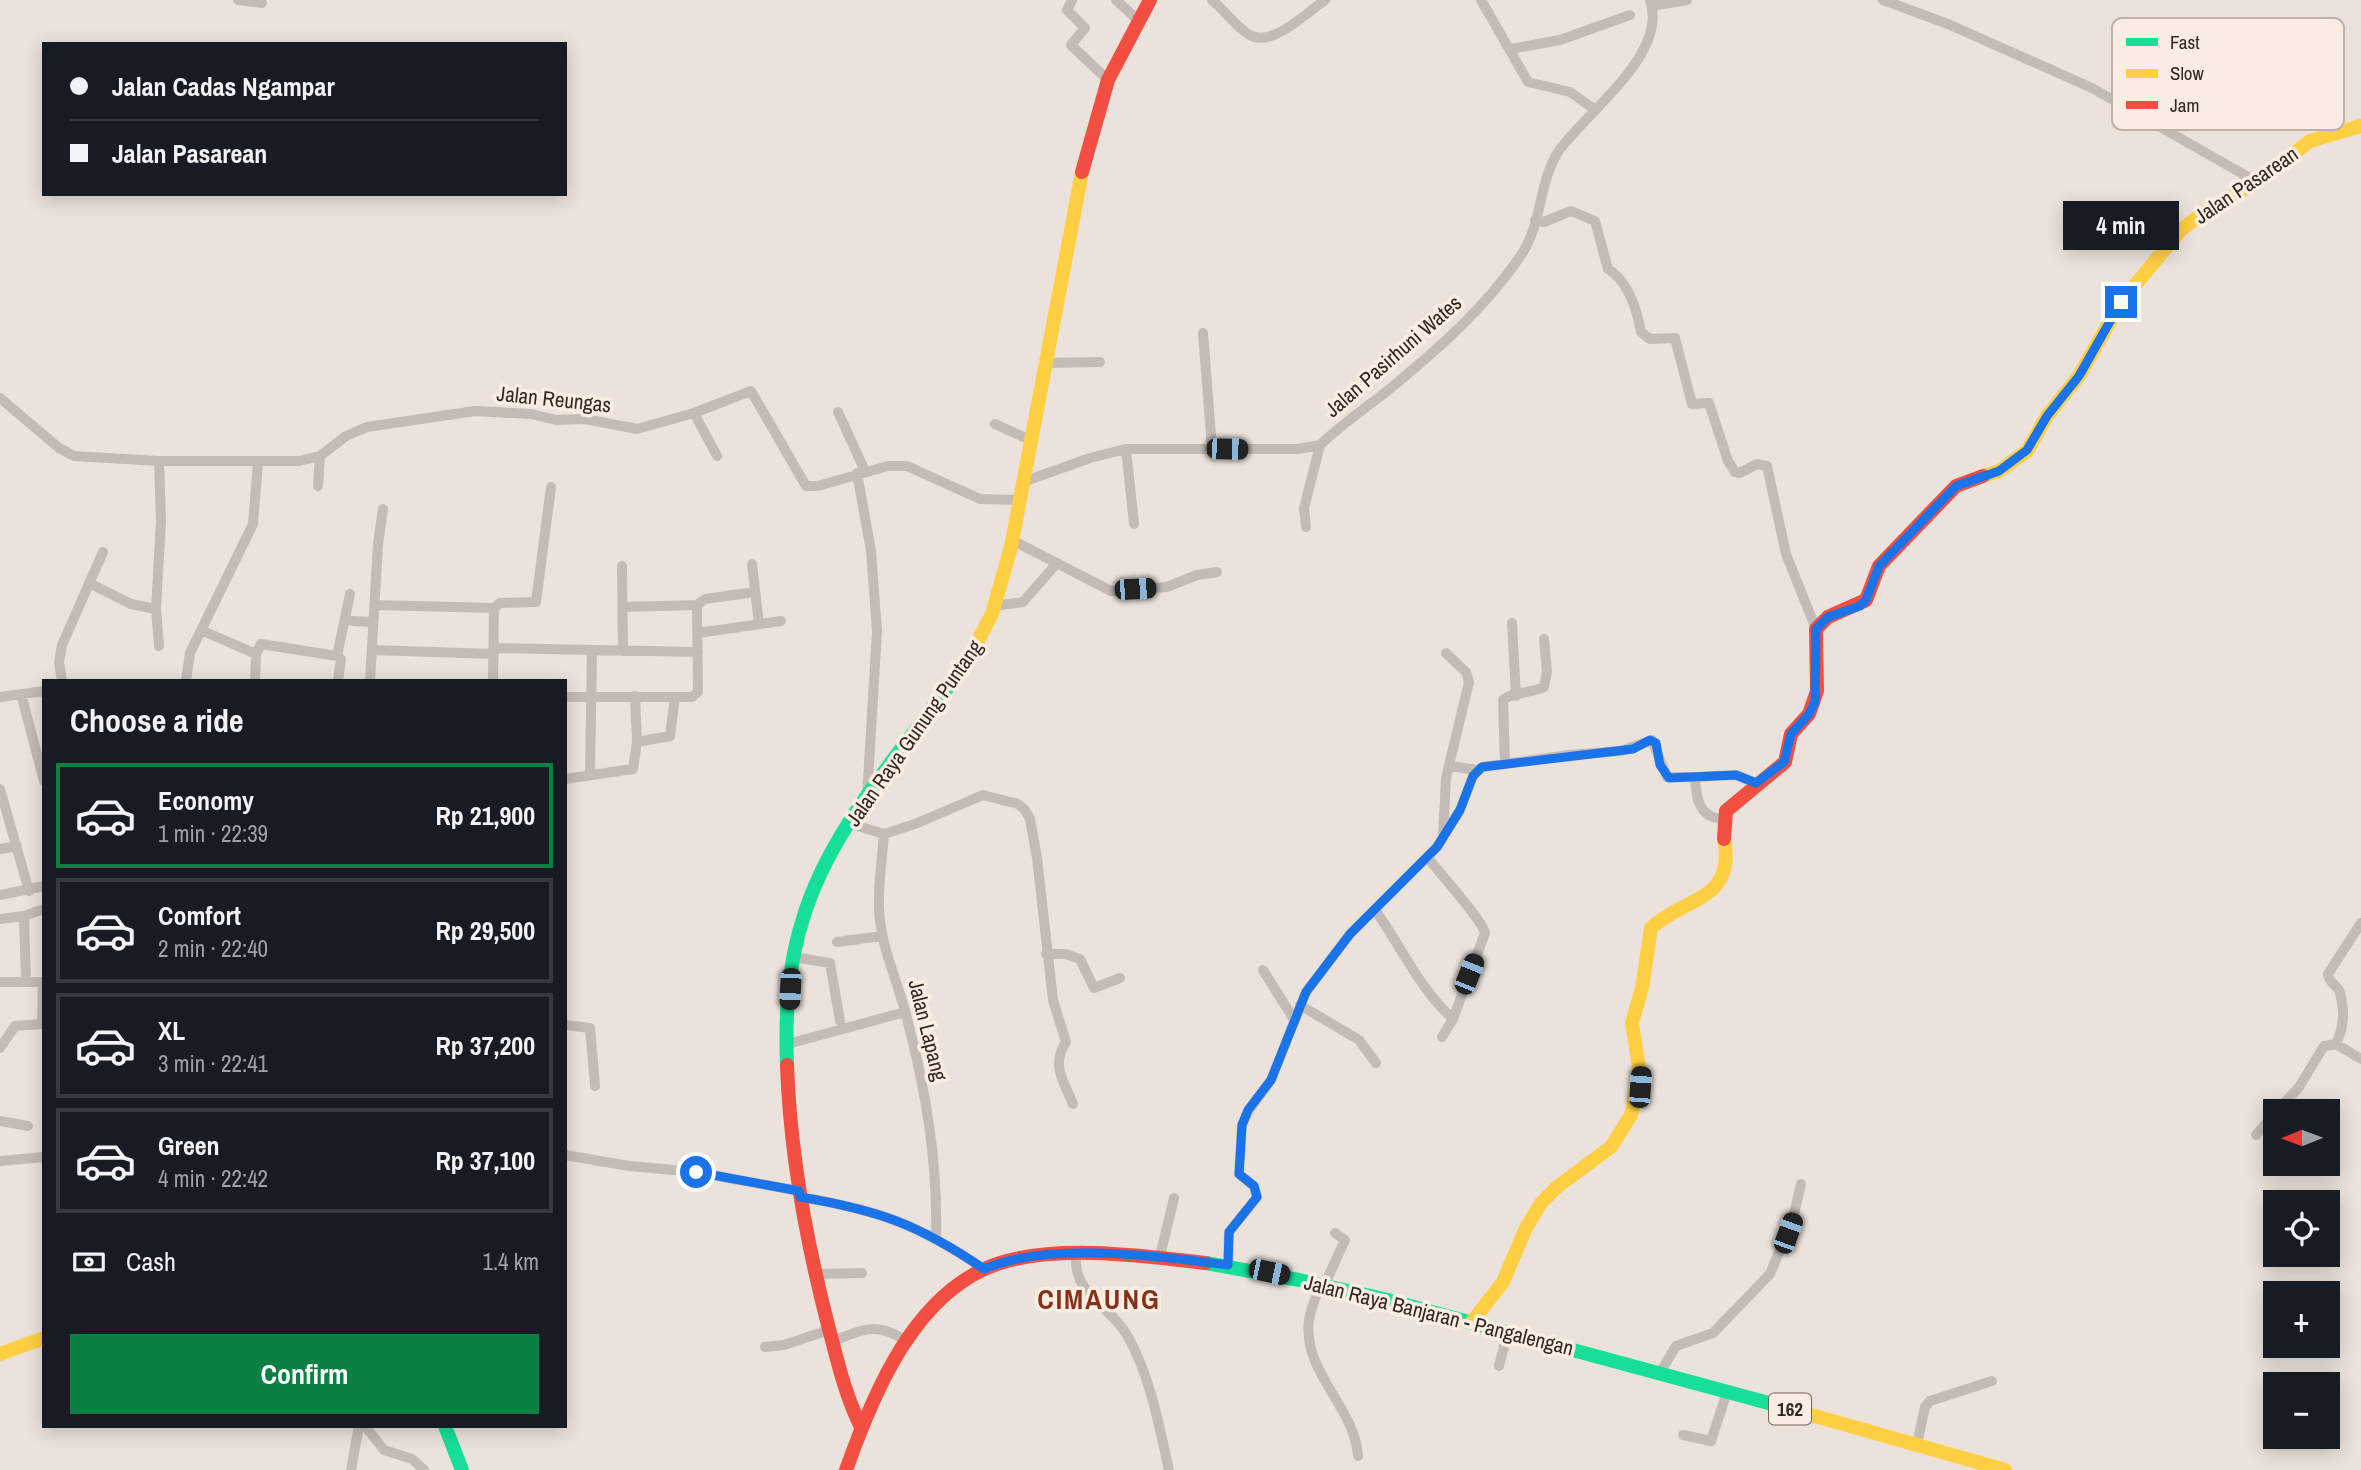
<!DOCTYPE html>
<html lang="en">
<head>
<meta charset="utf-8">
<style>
	:root { --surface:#171b24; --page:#20242c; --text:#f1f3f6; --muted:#9ea1a6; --line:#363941; --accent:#0b8043 }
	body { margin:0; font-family:"Archivo Narrow",sans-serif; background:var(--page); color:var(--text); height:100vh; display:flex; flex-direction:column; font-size:26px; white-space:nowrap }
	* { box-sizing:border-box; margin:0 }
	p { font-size:23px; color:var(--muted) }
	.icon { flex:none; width:38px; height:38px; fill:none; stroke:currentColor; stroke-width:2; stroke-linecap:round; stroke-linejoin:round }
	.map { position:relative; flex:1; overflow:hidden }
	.side { position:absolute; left:42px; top:679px; width:525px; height:749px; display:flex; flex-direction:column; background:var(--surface); border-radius:0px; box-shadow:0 4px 18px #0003 }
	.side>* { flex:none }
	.hud { position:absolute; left:42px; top:42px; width:525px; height:154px; border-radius:0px; box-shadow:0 4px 18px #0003; display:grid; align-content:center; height:154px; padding:0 28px; background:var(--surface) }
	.needle { width:46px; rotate:269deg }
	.controls { position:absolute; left:2263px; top:1099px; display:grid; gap:14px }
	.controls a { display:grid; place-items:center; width:77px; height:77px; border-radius:0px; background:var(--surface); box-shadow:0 4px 18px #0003; font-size:35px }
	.end { position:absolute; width:32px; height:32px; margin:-16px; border:9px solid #1a73e8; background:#fff; box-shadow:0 0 0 4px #fff }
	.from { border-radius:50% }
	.bubble { position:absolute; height:49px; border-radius:0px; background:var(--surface); box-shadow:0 4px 18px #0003; font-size:23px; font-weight:800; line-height:49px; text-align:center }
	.car { position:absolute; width:21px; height:42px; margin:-21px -10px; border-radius:9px; box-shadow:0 0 5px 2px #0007; background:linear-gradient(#222 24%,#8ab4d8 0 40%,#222 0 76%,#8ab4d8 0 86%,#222 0) }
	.hud b { display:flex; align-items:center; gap:24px; height:66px; font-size:26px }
	.hud b+b { border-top:2px solid var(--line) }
	.hud i { width:18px; height:18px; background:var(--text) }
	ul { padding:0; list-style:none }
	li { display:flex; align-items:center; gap:21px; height:105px; margin:0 14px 10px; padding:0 14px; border:4px solid var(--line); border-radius:0px }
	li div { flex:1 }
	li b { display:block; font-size:26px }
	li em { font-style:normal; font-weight:800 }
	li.on { border-color:var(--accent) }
	li>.icon { width:63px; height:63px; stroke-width:1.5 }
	h2 { padding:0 28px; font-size:32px; line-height:84px }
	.pay { display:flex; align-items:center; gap:18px; height:77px; padding:0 28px; font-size:26px }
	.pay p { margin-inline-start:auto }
	.primary-button { display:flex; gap:14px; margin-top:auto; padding:14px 28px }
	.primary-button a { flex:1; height:80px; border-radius:0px; background:var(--accent); color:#fff; font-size:28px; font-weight:800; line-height:80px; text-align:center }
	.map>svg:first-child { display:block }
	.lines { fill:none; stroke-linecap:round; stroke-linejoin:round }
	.street { stroke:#c3bbb5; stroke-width:10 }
	.fast { stroke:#16e098; stroke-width:14 }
	.slow { stroke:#ffcf43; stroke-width:14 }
	.jam { stroke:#f24e42; stroke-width:14 }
	.route { stroke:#1a73e8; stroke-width:9 }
	.labels { text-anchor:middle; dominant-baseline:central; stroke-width:7; stroke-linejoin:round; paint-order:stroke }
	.shield { fill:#faede1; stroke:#6f635d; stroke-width:2 }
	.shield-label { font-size:19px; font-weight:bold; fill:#332824 }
	.street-label { font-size:21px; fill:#332824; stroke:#faede1 }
	.district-label { font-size:28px; font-weight:bold; letter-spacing:2px; fill:#873019; stroke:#faede1 }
	.key { fill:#faede1; stroke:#beb2a8; stroke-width:2 }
	.key-label { font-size:19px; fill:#332824 }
</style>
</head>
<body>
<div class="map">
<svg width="2361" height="1470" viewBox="0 0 2361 1470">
	<rect width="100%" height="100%" fill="#ebe3db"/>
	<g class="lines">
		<path class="street" d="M238 0 262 3
			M1072 0 1067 10 1085 28 1071 45 1108 80
			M1116 0 1139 21
			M1212 0C1224 10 1235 25 1248 34 1270 50 1307 12 1325 0
			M1481 0 1528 82 1570 92 1594 109
			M1883 0 1948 24 2092 88 2257 182
			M1652 6 1687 0
			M1511 49 1560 40 1630 15
			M1535 220 1544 222 1571 211 1595 221 1608 269C1628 281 1637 310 1641 332L1650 339 1675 338 1692 404 1709 403 1728 461 1735 472 1740 473 1757 464 1767 466 1786 554 1816 629
			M1203 333 1212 448
			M1045 363 1100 362
			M0 398 59 448 74 456 159 461H299L320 456 346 436 367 427 475 411 531 414 556 420 585 419 637 429 694 413 751 391 806 486H818L888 466H907L980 499 1018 500
			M838 412 865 471
			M694 413 717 456
			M995 424 1030 440
			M1126 449 1134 524
			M159 461 161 521 156 609 159 646
			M857 473 871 551 877 631 867 797
			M1023 482 1090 458 1126 449H1298L1320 445C1340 426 1364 409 1386 392 1436 351 1488 306 1523 252 1542 222 1539 182 1558 152 1586 112 1669 54 1650 0
			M318 486 320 456
			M1306 527 1304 508 1320 445
			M1012 540 1111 591 1167 587 1197 575 1217 572
			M752 564 759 624
			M622 566 623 651
			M89 583 131 604 156 609
			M374 605 494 608 500 603 536 602 551 487
			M697 605 705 599 755 592
			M994 606 1023 602 1057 563
			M352 621 373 622
			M1512 623 1516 696
			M203 631 256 654
			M698 633 781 621
			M494 648 698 652
			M372 650 494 654
			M62 681 59 662 62 645 103 552
			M186 681 190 653 253 524 258 462
			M255 681 256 654 261 644 337 656
			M338 681 341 659 337 656 350 594
			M370 681 378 544 383 509
			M493 681 494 608
			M21 694 44 781
			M635 696 637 742
			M0 697 44 691
			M565 697H692L698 692 697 605 623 607
			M1505 764 1503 700C1512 692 1532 693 1544 687L1547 672 1544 639
			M1449 766 1478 770
			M590 775 592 651
			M1695 777 1736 775 1756 783
			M565 779 633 769 637 742 670 736 675 697
			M0 789 29 891
			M851 824 884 834 915 824 983 795 1018 804 1025 810 1030 819 1037 858 1053 1000 1066 1042C1051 1065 1063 1080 1073 1104
			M884 834C882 859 878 884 879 908 880 944 896 977 905 1011 925 1086 938 1159 936 1237
			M1443 837 1446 778 1469 682 1466 672 1446 653
			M0 849 17 846
			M1427 857C1438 871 1483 921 1485 933L1453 1019 1442 1037
			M0 895 44 886
			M1375 910C1401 946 1419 988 1453 1019
			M24 916 26 982
			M0 919 24 916 44 909
			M2361 923 2328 974C2329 984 2338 985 2340 993 2345 1012 2344 1027 2336 1044L2361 1059
			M837 942 882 936
			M1046 954H1065L1080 959 1094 988 1120 978
			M793 957 830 963 840 1021
			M1263 970 1293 1018
			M0 982H44
			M1300 1005 1359 1040 1376 1063
			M565 1025 590 1028 595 1086
			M788 1044 905 1012
			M0 1048 15 1026 42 1024 43 982
			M2277 1111 2299 1087 2324 1046 2336 1044
			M0 1121 28 1126
			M2256 1135 2275 1113
			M565 1155 629 1166 696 1172 799 1191
			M0 1161 44 1157
			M800 1197C878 1210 918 1224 984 1269
			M1076 1255C1073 1295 1109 1304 1127 1335 1150 1375 1159 1425 1169 1470
			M1160 1256 1174 1198
			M1228 1265 1229 1232 1257 1197 1254 1186 1239 1174 1242 1125 1249 1110 1271 1080 1306 992 1350 934 1437 847 1460 810 1473 776 1482 767 1569 755 1621 751 1652 740 1667 777H1695C1696 797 1698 817 1722 819
			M814 1274 862 1273
			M1321 1283C1317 1295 1311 1307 1309 1320 1302 1372 1355 1407 1358 1456
			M1325 1284 1345 1240 1335 1233
			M833 1341C865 1329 877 1321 908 1342
			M765 1347 784 1345 829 1330
			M1499 1366 1508 1331
			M1660 1373 1676 1346 1713 1333 1770 1274 1793 1218 1801 1184
			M365 1426 384 1450 412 1459 424 1470
			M1683 1435 1711 1441 1727 1392
			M1917 1444 1925 1407 1930 1401 1992 1381
			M351 1470 359 1426"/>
		<path class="fast" d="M787 1065C785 1018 788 967 802 922 831 822 913 741 970 656
			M1206 1263 1299 1280 1384 1299 1776 1405
			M445 1426 462 1470"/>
		<path class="slow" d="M1983 476 1999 471 2027 451 2047 416 2079 376 2121 302 2181 230 2207 210 2257 182 2310 141 2361 126
			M970 656 992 614 1011 547 1082 172
			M1472 1322 1503 1282 1526 1228 1541 1203 1557 1187 1611 1147 1631 1115 1640 1074 1632 1023 1642 988 1651 928C1686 896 1736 901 1724 839
			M0 1354 44 1338
			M1776 1405 2005 1470"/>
		<path class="jam" d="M1082 172 1108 80 1150 0
			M1724 839 1726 811 1785 762 1791 734 1809 714 1817 691 1816 629 1828 617 1866 600 1879 566 1956 486 1983 476
			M787 1065C790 1153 806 1240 828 1325 837 1359 845 1395 861 1427
			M846 1470C873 1394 915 1290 1000 1263 1059 1244 1145 1256 1206 1263"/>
	</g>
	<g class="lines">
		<path class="route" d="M696 1172 799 1191 800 1197C878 1210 918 1224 984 1269 1050 1241 1157 1256 1228 1265L1229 1232 1257 1197 1254 1186 1239 1174 1242 1125 1248 1110 1271 1080 1306 992 1350 934 1437 847 1460 810 1473 776 1482 767 1633 749 1650 740 1656 743 1660 765 1669 778 1736 775 1756 783 1784 762 1791 734 1809 714 1815 702 1816 629 1828 617 1860 606 1866 600 1879 566 1956 486 1999 471 2027 450 2047 416 2079 376 2121 302"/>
	</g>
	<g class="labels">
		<rect class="shield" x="1769" y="1393.5" width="42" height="31" rx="5"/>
		<g class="shield-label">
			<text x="1790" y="1409">162</text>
		</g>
		<g class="street-label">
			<text transform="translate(2246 185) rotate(-34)">Jalan Pasarean</text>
			<text transform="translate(1393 356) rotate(-41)">Jalan Pasirhuni Wates</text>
			<text transform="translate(554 399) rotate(6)">Jalan Reungas</text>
			<text transform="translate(914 733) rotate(-55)">Jalan Raya Gunung Puntang</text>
			<text transform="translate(928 1030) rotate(76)">Jalan Lapang</text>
			<text transform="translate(1439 1315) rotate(14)">Jalan Raya Banjaran - Pangalengan</text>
		</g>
		<g class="district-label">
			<text x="1099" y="1299">CIMAUNG</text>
		</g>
	</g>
	<rect x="2112" y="18" width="232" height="112" rx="10" class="key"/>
	<rect x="2126" y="38" width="32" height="8" fill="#16e098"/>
	<rect x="2126" y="69" width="32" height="9" fill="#ffcf43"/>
	<rect x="2126" y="101" width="32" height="8" fill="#f24e42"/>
	<g class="key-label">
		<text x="2170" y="49">Fast</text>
		<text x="2170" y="80">Slow</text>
		<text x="2170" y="112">Jam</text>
	</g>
</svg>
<div class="controls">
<a><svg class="needle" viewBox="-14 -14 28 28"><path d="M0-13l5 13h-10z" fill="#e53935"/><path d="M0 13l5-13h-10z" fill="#9ea1a6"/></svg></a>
<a><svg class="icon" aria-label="locate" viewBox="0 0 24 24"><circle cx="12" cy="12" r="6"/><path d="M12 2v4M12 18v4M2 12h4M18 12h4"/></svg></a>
<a>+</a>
<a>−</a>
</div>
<i class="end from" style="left:696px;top:1172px"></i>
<i class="end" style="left:2121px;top:302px"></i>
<div class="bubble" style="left:2063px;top:201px;width:116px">4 min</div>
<i class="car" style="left:1227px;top:449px;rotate:91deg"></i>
<i class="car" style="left:1135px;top:589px;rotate:87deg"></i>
<i class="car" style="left:1469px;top:974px;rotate:22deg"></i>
<i class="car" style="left:790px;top:989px;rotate:183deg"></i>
<i class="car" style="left:1640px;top:1087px;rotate:4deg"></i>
<i class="car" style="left:1788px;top:1233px;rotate:20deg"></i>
<i class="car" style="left:1269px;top:1272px;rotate:102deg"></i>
<div class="hud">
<b><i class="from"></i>Jalan Cadas Ngampar</b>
<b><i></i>Jalan Pasarean</b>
</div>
<section class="side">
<h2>Choose a ride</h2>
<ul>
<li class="on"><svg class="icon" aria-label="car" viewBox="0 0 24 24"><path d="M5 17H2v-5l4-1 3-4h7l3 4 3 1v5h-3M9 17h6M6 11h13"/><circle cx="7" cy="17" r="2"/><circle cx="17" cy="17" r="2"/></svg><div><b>Economy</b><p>1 min · 22:39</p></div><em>Rp 21,900</em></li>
<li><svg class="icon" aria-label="car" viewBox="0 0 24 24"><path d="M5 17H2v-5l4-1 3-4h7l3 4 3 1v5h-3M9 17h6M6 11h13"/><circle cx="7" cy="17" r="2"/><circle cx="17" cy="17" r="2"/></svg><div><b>Comfort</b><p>2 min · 22:40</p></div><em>Rp 29,500</em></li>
<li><svg class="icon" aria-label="car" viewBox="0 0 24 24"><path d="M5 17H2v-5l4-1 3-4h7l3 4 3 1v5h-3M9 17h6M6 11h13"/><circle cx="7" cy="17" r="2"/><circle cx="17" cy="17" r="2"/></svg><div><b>XL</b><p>3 min · 22:41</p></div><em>Rp 37,200</em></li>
<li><svg class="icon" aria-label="car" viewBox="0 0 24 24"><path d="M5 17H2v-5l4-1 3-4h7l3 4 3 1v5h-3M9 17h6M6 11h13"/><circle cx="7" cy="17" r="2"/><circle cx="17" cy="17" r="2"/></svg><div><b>Green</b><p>4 min · 22:42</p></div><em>Rp 37,100</em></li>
</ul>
<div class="pay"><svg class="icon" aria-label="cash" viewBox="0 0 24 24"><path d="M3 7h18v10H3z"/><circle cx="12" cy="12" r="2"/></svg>Cash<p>1.4 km</p></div>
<div class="primary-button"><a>Confirm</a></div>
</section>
</div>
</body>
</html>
